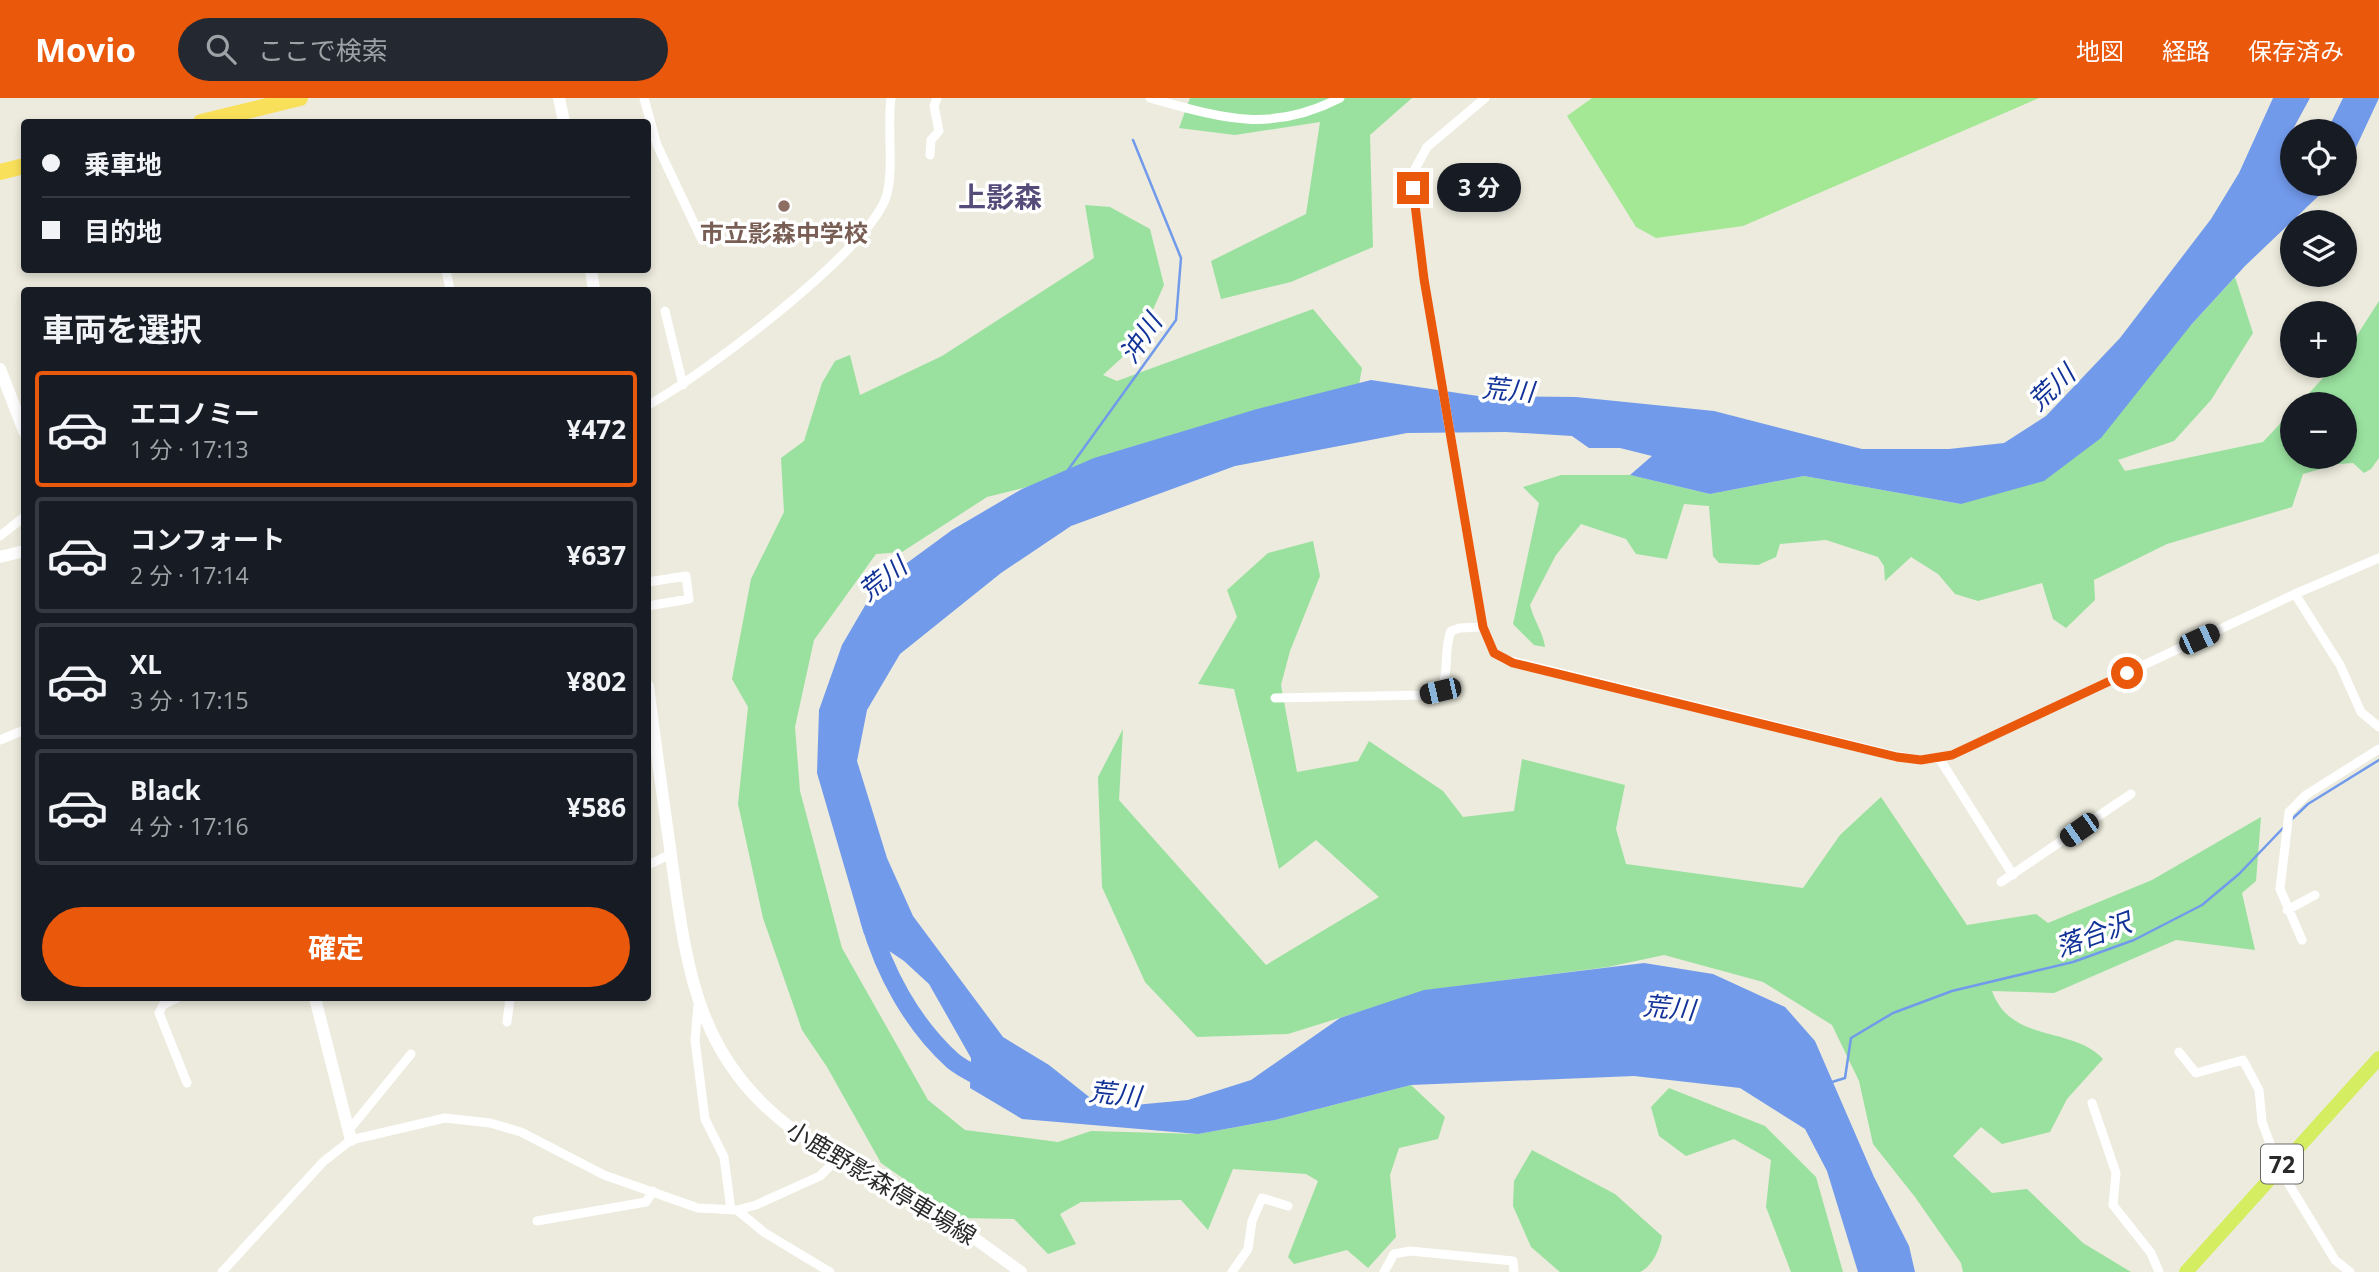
<!DOCTYPE html>
<html lang="ja">
<head>
<meta charset="utf-8">
<style>
	:root { --surface:#171b24; --page:#242831; --text:#f1f3f6; --muted:#9ea1a6; --line:#363941; --accent:#ea580c }
	body { margin:0; font-family:"Open Sans","Noto Sans JP",sans-serif; background:var(--page); color:var(--text); height:100vh; display:flex; flex-direction:column; font-size:26px; white-space:nowrap }
	* { box-sizing:border-box; margin:0 }
	p { font-size:23px; color:var(--muted) }
	.icon { flex:none; width:38px; height:38px; fill:none; stroke:currentColor; stroke-width:2; stroke-linecap:round; stroke-linejoin:round }
	.map { position:relative; flex:1; overflow:hidden }
	.panel { position:absolute; left:21px; top:189px; width:630px; height:714px; display:flex; flex-direction:column; background:var(--surface); border-radius:7px; box-shadow:0 4px 10px #0003 }
	.panel>* { flex:none }
	.top-card { position:absolute; left:21px; top:21px; width:630px; height:154px; border-radius:7px; box-shadow:0 4px 10px #0003; display:grid; align-content:center; height:154px; padding:0 21px; background:var(--surface) }
	.fabs { position:absolute; left:2280px; top:21px; display:grid; gap:14px }
	.fabs a { display:grid; place-items:center; width:77px; height:77px; border-radius:50%; background:var(--surface); box-shadow:0 4px 10px #0003; font-size:35px }
	.end { position:absolute; width:32px; height:32px; margin:-16px; border:9px solid #ea580c; background:#fff; box-shadow:0 0 0 4px #fff }
	.from { border-radius:50% }
	.bubble { position:absolute; height:49px; border-radius:24px; background:var(--surface); box-shadow:0 4px 10px #0003; font-size:23px; font-weight:700; line-height:49px; text-align:center }
	.car { position:absolute; width:21px; height:42px; margin:-21px -10px; border-radius:9px; box-shadow:0 0 5px 2px #0007; background:linear-gradient(#222 24%,#8ab4d8 0 40%,#222 0 76%,#8ab4d8 0 86%,#222 0) }
	.top-card b { display:flex; align-items:center; gap:24px; height:66px; font-size:26px }
	.top-card b+b { border-top:2px solid var(--line) }
	.top-card i { width:18px; height:18px; background:var(--text) }
	ul { padding:0; list-style:none }
	li { display:flex; align-items:center; gap:21px; height:116px; margin:0 14px 10px; padding:0 7px; border:4px solid var(--line); border-radius:7px }
	li div { flex:1 }
	li b { display:block; font-size:26px }
	li em { font-style:normal; font-weight:700 }
	li.on { border-color:var(--accent) }
	li>.icon { width:63px; height:63px; stroke-width:1.5 }
	h2 { padding:0 21px; font-size:32px; line-height:84px }
	.action { display:flex; gap:14px; margin-top:auto; padding:14px 21px }
	.action a { flex:1; height:80px; border-radius:42px; background:var(--accent); color:#fff; font-size:28px; font-weight:700; line-height:80px; text-align:center }
	header { display:flex; align-items:center; gap:42px; box-sizing:border-box; height:98px; padding:0 35px; background:var(--accent); color:#fff }
	header strong { font-size:33px }
	nav { display:flex; gap:38px; margin-inline-start:auto; font-size:24px }
	.search { width:490px; height:63px; background:var(--page); display:flex; align-items:center; gap:18px; box-sizing:border-box; padding:0 24px; border-radius:38px; color:var(--muted); font-size:26px }
	.map>svg:first-child { display:block }
	.green { fill:#9ae19f }
	.pitch { fill:#a4e896 }
	.water { fill:#729aeb }
	.lines { fill:none; stroke-linecap:round; stroke-linejoin:round }
	.stream { stroke:#729aeb; stroke-width:2.5 }
	.river { stroke:#729aeb; stroke-width:18 }
	.street { stroke:#fff; stroke-width:9 }
	.secondary { stroke:#fff; stroke-width:12 }
	.primary { stroke:#d4ed61; stroke-width:14 }
	.highway { stroke:#f9e05a; stroke-width:16 }
	.route { stroke:#ea580c; stroke-width:9 }
	.education-dot { fill:#8d6e63; stroke:#fff; stroke-width:2.5 }
	.labels { text-anchor:middle; dominant-baseline:central; stroke-width:7; stroke-linejoin:round; paint-order:stroke }
	.shield { fill:#fff; stroke:#6a6a6a; stroke-width:2 }
	.shield-label { font-size:23px; font-weight:bold; fill:#2a2a2a }
	.education-label { font-size:24px; font-weight:bold; fill:#785e54; stroke:#fff }
	.street-label { font-size:24px; fill:#2a2a2a; stroke:#fff }
	.water-label { font-size:26px; font-style:italic; fill:#113297; stroke:#fff }
	.quarter-label { font-size:28px; font-weight:bold; fill:#564c7a; stroke:#fff }
</style>
</head>
<body>
<header>
<strong>Movio</strong>
<div class="search"><svg class="icon" aria-label="search" viewBox="0 0 24 24"><circle cx="10" cy="10" r="6"/><path d="M15 15l6 6"/></svg>ここで検索</div>
<nav><a>地図</a><a>経路</a><a>保存済み</a></nav>
</header>
<div class="map">
<svg width="2379" height="1174" viewBox="0 0 2379 1174">
	<rect width="100%" height="100%" fill="#ecebdd"/>
	<path class="green" d="M1190 0H1412L1370 37 1373 149 1291 184 1221 201 1211 163 1306 116 1320 24 1235 37 1179 30Z
		M1085 107 1110 109 1150 131 1164 187 1138 245 1103 277 1117 283 1313 211 1362 270 1357 298 1164 355 987 399 902 454 876 456 814 542 795 629 800 693 842 850 928 1002 965 1032 1058 1044 1091 1033 1198 1036 1275 1022 1411 987 1445 1019 1438 1041 1399 1050 1390 1077 1396 1139 1368 1170 1347 1152 1294 1166 1288 1159 1318 1083 1306 1076 1233 1071 1208 1132 1181 1102 1081 1104 1060 1116 1076 1146 1048 1156 1014 1121 960 1120 881 1065 827 969 802 932 763 820 738 706 748 609 732 581 751 481 784 414 781 360 804 343 822 285 835 263 850 257 860 297 942 258 1094 160Z
		M2235 179 2253 235 2211 302 2174 343 2118 362 2125 373 2263 344 2292 313V359H2345V306H2299L2334 268H2345V256L2379 203V360L2371 371 2364 375 2353 365 2338 366 2303 376 2292 409 2167 446 2094 482 2095 502 2066 530 2053 521 2042 485 1978 503 1955 496 1938 476 1911 459 1885 483 1884 468 1878 459 1826 442 1780 446 1776 459 1758 467 1719 465 1713 458 1709 408 1684 406 1667 461 1636 456 1626 441 1581 426 1556 457 1530 507C1534 523 1543 534 1545 549L1534 547 1513 526 1539 405 1523 389 1561 377H1630L1710 396 1804 378 1961 406 2191 227Z
		M1313 443 1320 478 1290 553 1281 587 1297 674 1358 663 1369 643 1443 693 1463 719 1514 713 1522 661 1625 687 1616 731 1626 766 1803 790 1840 737 1881 699 1967 827 2036 816 2048 825 2152 782 2261 719 2256 783 2242 795 2255 852 2176 842 2054 895 1992 893C2011 946 2073 928 2103 961L2067 1001 2050 1034 2002 1046 1981 1029 1953 1058 1992 1095 2027 1091 2083 1145 2131 1174H1963L1961 1165 1915 1099 1873 1046 1859 983 1832 927 1763 884 1664 857 1608 869 1429 892 1288 936 1197 939 1145 884 1102 789 1098 679 1123 631 1119 702 1266 867 1379 799 1316 742 1279 771 1234 591 1198 586 1237 519 1227 492 1268 455Z
		M1669 990 1765 1028 1816 1079 1843 1174H1791L1766 1109 1771 1062 1734 1041 1686 1058 1659 1038 1651 1009Z
		M1532 1052 1615 1096 1662 1138C1660 1151 1652 1169 1640 1174H1560L1531 1149 1513 1108 1514 1083Z"/>
	<path class="pitch" d="M1592 0H2039L1743 128 1656 140 1636 129 1567 18Z"/>
	<path class="water" d="M2273 0H2310L2292 33 2284 58V69L2292 63V86H2331L2245 168 2191 227 2101 340 2044 383 1961 406 1804 378 1710 396 1630 377 1652 358 1620 350H1589L1572 338 1506 334 1407 335 1235 368 1071 428 1001 475 900 556 867 612 857 663 887 760 913 818 1003 939 1049 967 1103 1010 1188 1002 1251 982 1340 920 1424 892 1644 865 1713 876 1785 909 1815 943 1874 1079 1909 1148 1915 1174H1858L1827 1073 1805 1031 1740 990 1634 978 1411 987 1275 1022 1198 1036 1022 1021 970 990 971 960 929 886 904 863 864 836 817 675 819 612 842 547 877 487 952 432 1022 391 1094 360 1257 311 1371 282 1478 298 1576 299 1714 313 1862 351H1949L2004 345 2046 318 2120 240 2211 121 2239 75Z
		M2343 0H2379L2345 73V33H2327Z"/>
	<g class="lines">
		<path class="stream" d="M1068 372 1176 222 1181 160 1133 42
			M2290 723 2308 706 2379 662
			M1832 984 1845 980 1851 940 1893 915 1952 893 2073 864 2134 842 2202 807 2239 776 2285 728"/>
		<path class="river" d="M869 821C884 874 912 926 953 963 964 972 979 978 990 985"/>
		<path class="street" d="M644 0 657 47 702 142
			M1150 0C1221 20 1270 36 1340 0
			M1485 0 1427 49 1415 71 1413 90 1424 181 1483 529 1494 555 1504 561 1897 658 1921 662 1952 657 2295 496 2379 460
			M930 57 931 42 939 33 934 8 937 0
			M446 172 450 192
			M665 213 683 287
			M648 307C699 280 874 149 887 96 894 68 887 30 891 0
			M0 438 24 419
			M648 484 686 478 689 501 648 508
			M2295 496 2340 567 2361 614 2379 629
			M1275 600 1426 597 1440 593C1450 575 1443 553 1451 533L1460 530 1483 529
			M0 642 24 632
			M1939 660 2013 777
			M648 767 671 756
			M2001 784 2131 696
			M2287 812 2315 797
			M2302 842 2280 791 2289 714 2306 697 2379 651
			M177 900 163 907 159 915 187 985
			M698 907 695 942 705 1021 724 1059 731 1112
			M507 924 510 900
			M2179 954 2196 975 2243 962 2259 992 2262 1024 2279 1070 2335 1162 2350 1174
			M2092 1005 2116 1075 2113 1107 2151 1155 2159 1174
			M349 1032 411 956
			M737 1112 765 1135 830 1174
			M537 1123 646 1104 653 1093
			M222 1174 323 1064 351 1042 445 1020 490 1025 521 1034 604 1077 698 1110 737 1112 756 1107 820 1078 839 1059
			M1232 1174 1248 1151 1252 1123 1262 1100 1288 1108
			M1384 1174 1394 1156 1410 1153 1513 1163 1514 1174"/>
		<path class="secondary" d="M559 0 564 24
			M591 172 594 192
			M0 271 24 333
			M0 459 24 453
			M648 588C655 644 663 700 671 757 687 873 696 962 799 1036L963 1132 1021 1174
			M315 900 351 1042"/>
		<path class="primary" d="M2186 1174 2379 960"/>
		<path class="highway" d="M201 24 300 0
			M0 74 24 68"/>
	</g>
	<g class="lines">
		<path class="route" d="M1413 90 1424 181 1483 529 1494 555 1513 565 1897 659 1921 662 1952 657 2127 575"/>
	</g>
	<circle class="education-dot" cx="784" cy="108" r="7"/>
	<g class="labels">
		<rect class="shield" x="2261" y="1046.5" width="42" height="39" rx="5"/>
		<g class="shield-label">
			<text x="2282" y="1066">72</text>
		</g>
		<g class="education-label">
			<text x="784" y="134">市立影森中学校</text>
		</g>
		<g class="street-label">
			<text transform="translate(882 1084) rotate(31)">小鹿野影森停車場線</text>
		</g>
		<g class="water-label">
			<text transform="translate(1140 240) rotate(-56)">沖川</text>
			<text transform="translate(2051 289) rotate(-43)">荒川</text>
			<text transform="translate(1508 291) rotate(5)">荒川</text>
			<text transform="translate(882 480) rotate(-38)">荒川</text>
			<text transform="translate(2093 836) rotate(-20)">落合沢</text>
			<text transform="translate(1669 909) rotate(5)">荒川</text>
			<text transform="translate(1115 995) rotate(6)">荒川</text>
		</g>
		<g class="quarter-label">
			<text x="1000" y="98">上影森</text>
		</g>
	</g>
</svg>
<div class="fabs">
<a><svg class="icon" aria-label="locate" viewBox="0 0 24 24"><circle cx="12" cy="12" r="6"/><path d="M12 2v4M12 18v4M2 12h4M18 12h4"/></svg></a>
<a><svg class="icon" aria-label="layers" viewBox="0 0 24 24"><path d="M12 4l9 5-9 5-9-5zM3 14l9 5 9-5"/></svg></a>
<a>+</a>
<a>−</a>
</div>
<i class="end from" style="left:2127px;top:575px"></i>
<i class="end" style="left:1413px;top:90px"></i>
<div class="bubble" style="left:1437px;top:65px;width:84px">3 分</div>
<i class="car" style="left:2199px;top:541px;rotate:65deg"></i>
<i class="car" style="left:1440px;top:593px;rotate:257deg"></i>
<i class="car" style="left:2079px;top:732px;rotate:235deg"></i>
<div class="top-card">
<b><i class="from"></i>乗車地</b>
<b><i></i>目的地</b>
</div>
<section class="panel">
<h2>車両を選択</h2>
<ul>
<li class="on"><svg class="icon" aria-label="car" viewBox="0 0 24 24"><path d="M5 17H2v-5l4-1 3-4h7l3 4 3 1v5h-3M9 17h6M6 11h13"/><circle cx="7" cy="17" r="2"/><circle cx="17" cy="17" r="2"/></svg><div><b>エコノミー</b><p>1 分 · 17:13</p></div><em>¥472</em></li>
<li><svg class="icon" aria-label="car" viewBox="0 0 24 24"><path d="M5 17H2v-5l4-1 3-4h7l3 4 3 1v5h-3M9 17h6M6 11h13"/><circle cx="7" cy="17" r="2"/><circle cx="17" cy="17" r="2"/></svg><div><b>コンフォート</b><p>2 分 · 17:14</p></div><em>¥637</em></li>
<li><svg class="icon" aria-label="car" viewBox="0 0 24 24"><path d="M5 17H2v-5l4-1 3-4h7l3 4 3 1v5h-3M9 17h6M6 11h13"/><circle cx="7" cy="17" r="2"/><circle cx="17" cy="17" r="2"/></svg><div><b>XL</b><p>3 分 · 17:15</p></div><em>¥802</em></li>
<li><svg class="icon" aria-label="car" viewBox="0 0 24 24"><path d="M5 17H2v-5l4-1 3-4h7l3 4 3 1v5h-3M9 17h6M6 11h13"/><circle cx="7" cy="17" r="2"/><circle cx="17" cy="17" r="2"/></svg><div><b>Black</b><p>4 分 · 17:16</p></div><em>¥586</em></li>
</ul>
<div class="action"><a>確定</a></div>
</section>
</div>
</body>
</html>
